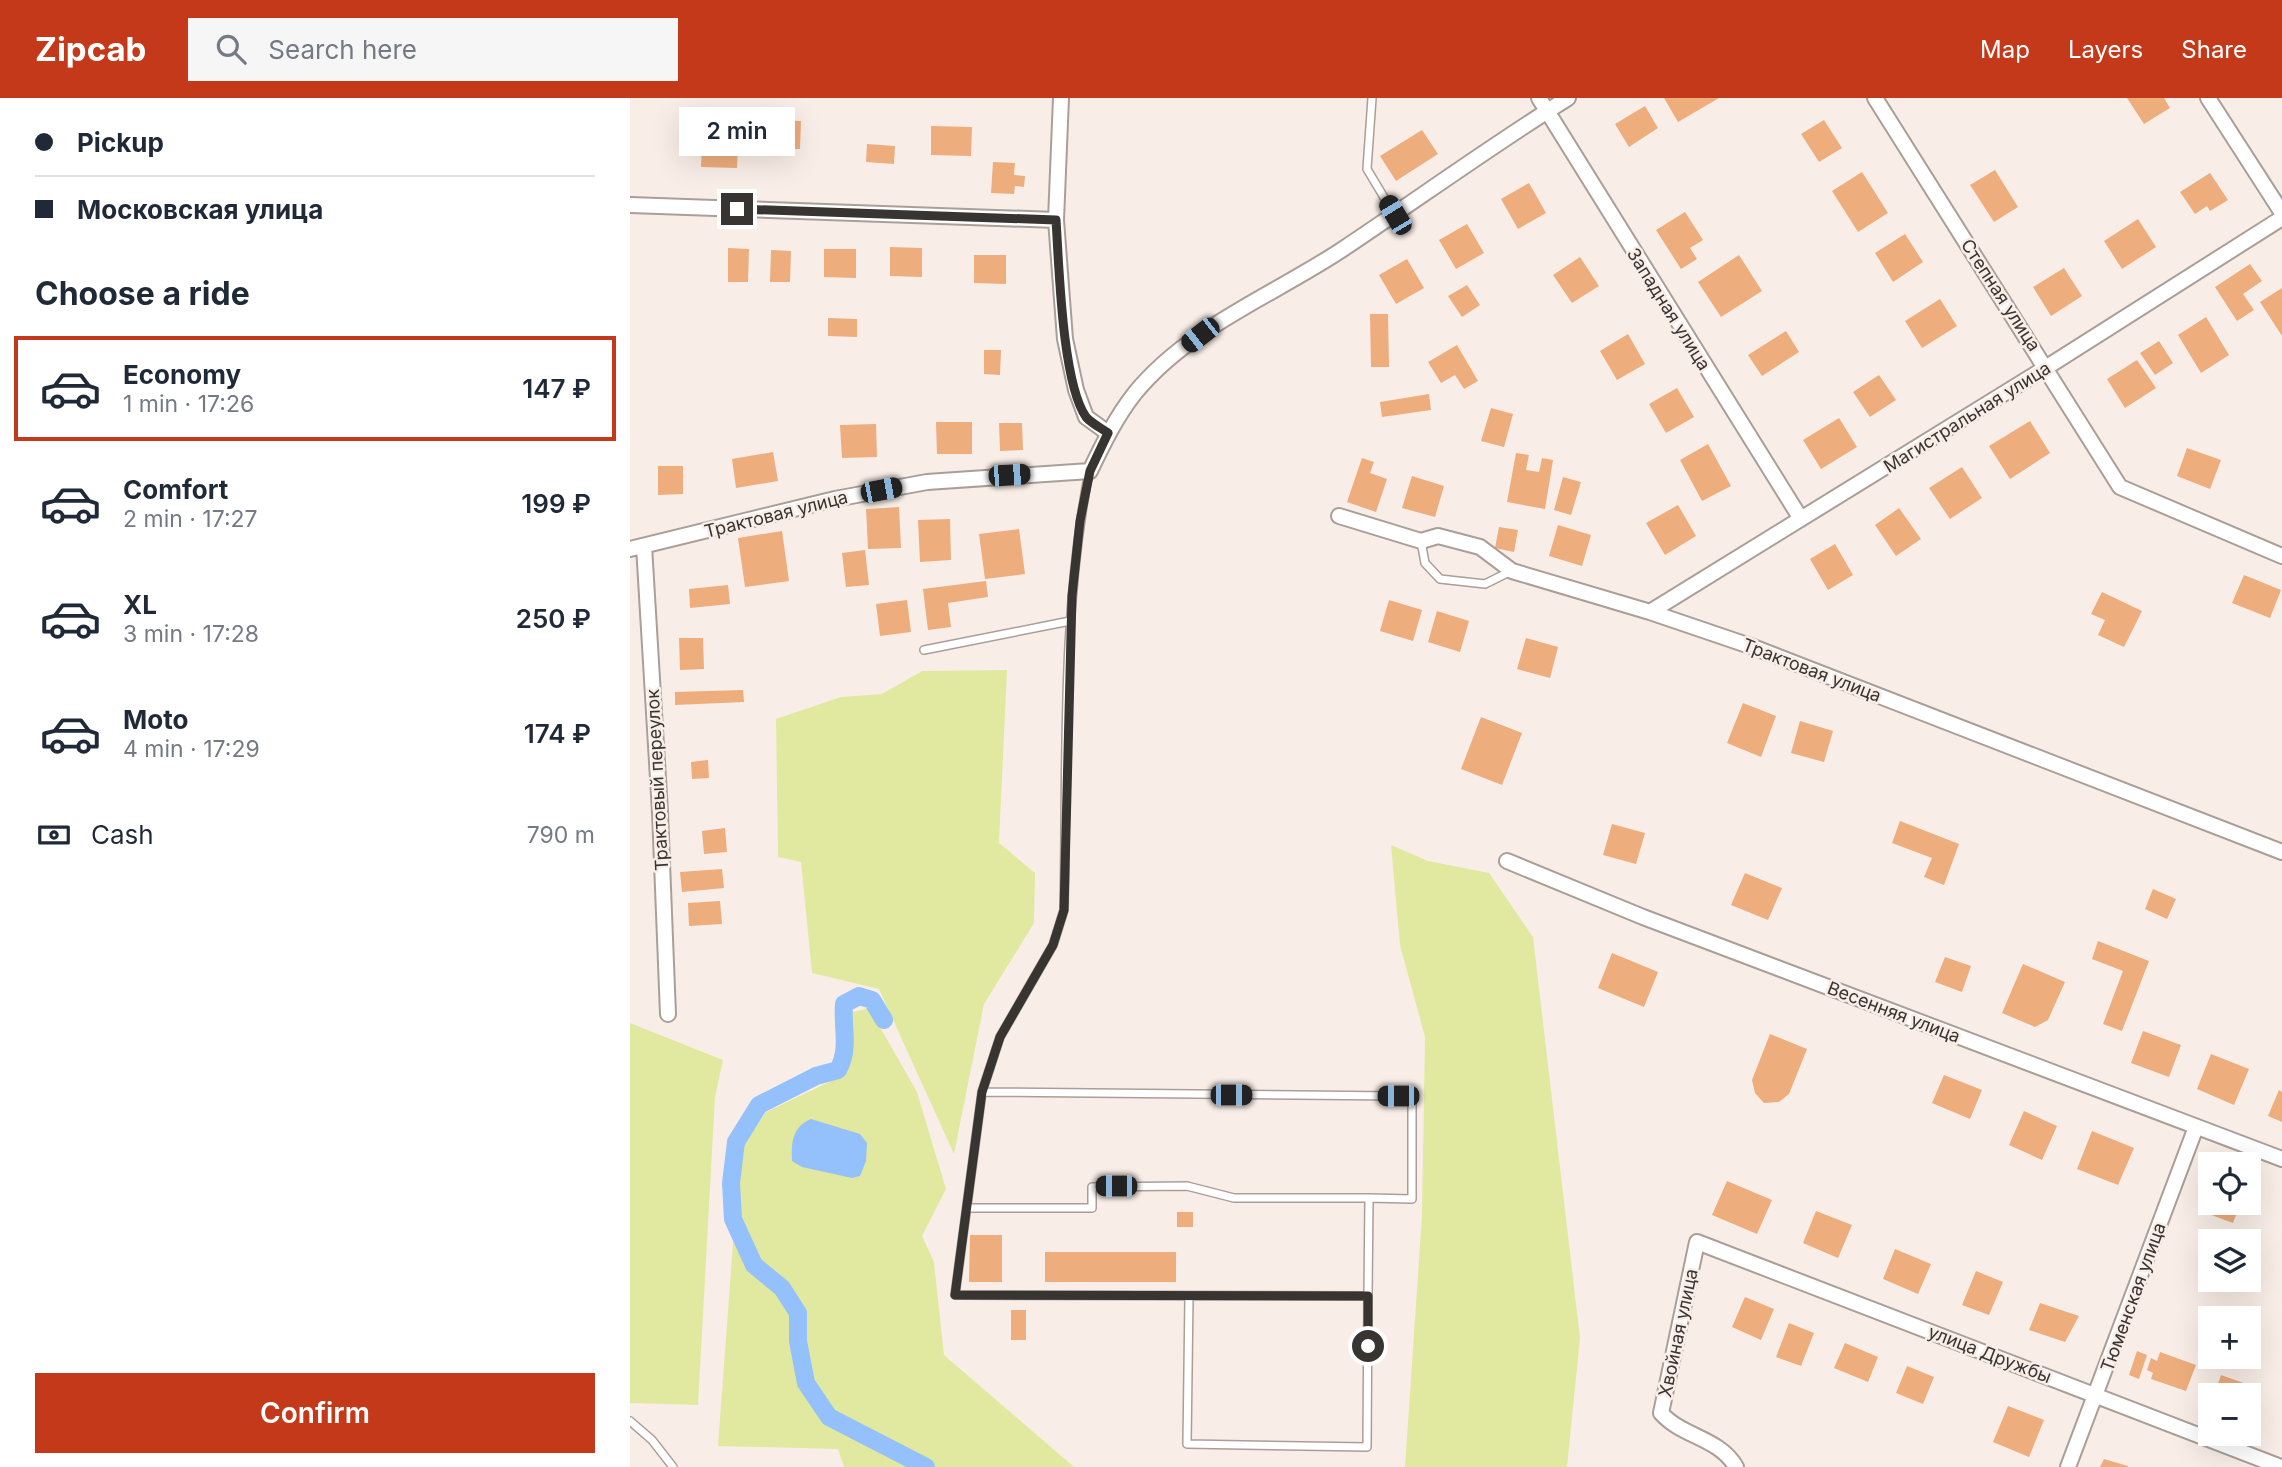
<!DOCTYPE html>
<html lang="en">
<head>
<meta charset="utf-8">
<style>
	:root { --surface:#fff; --page:#f6f6f7; --text:#1f2937; --muted:#747a83; --line:#e0e1e3; --accent:#c33919 }
	body { margin:0; font-family:Inter,sans-serif; background:var(--page); color:var(--text); height:100vh; display:flex; flex-direction:column; font-size:26px; white-space:nowrap }
	* { box-sizing:border-box; margin:0 }
	p { font-size:23px; color:var(--muted) }
	.icon { flex:none; width:38px; height:38px; fill:none; stroke:currentColor; stroke-width:2; stroke-linecap:round; stroke-linejoin:round }
	.map { position:relative; flex:1; overflow:hidden }
	.panel { display:flex; flex-direction:column; background:var(--surface); width:630px }
	.panel>* { flex:none }
	.hud { display:grid; align-content:center; height:154px; padding:0 35px; background:var(--surface) }
	.controls { position:absolute; left:1568px; top:1054px; display:grid; gap:14px }
	.controls a { display:grid; place-items:center; width:63px; height:63px; border-radius:0px; background:var(--surface); box-shadow:0 7px 28px #0002; font-size:35px }
	.end { position:absolute; width:32px; height:32px; margin:-16px; border:9px solid #383432; background:#fff; box-shadow:0 0 0 4px #fff }
	.from { border-radius:50% }
	.bubble { position:absolute; height:49px; border-radius:0px; background:var(--surface); box-shadow:0 7px 28px #0002; font-size:23px; font-weight:600; line-height:49px; text-align:center }
	.car { position:absolute; width:21px; height:42px; margin:-21px -10px; border-radius:9px; box-shadow:0 0 5px 2px #0007; background:linear-gradient(#222 24%,#8ab4d8 0 40%,#222 0 76%,#8ab4d8 0 86%,#222 0) }
	.hud b { display:flex; align-items:center; gap:24px; height:66px; font-size:26px }
	.hud b+b { border-top:2px solid var(--line) }
	.hud i { width:18px; height:18px; background:var(--text) }
	ul { padding:0; list-style:none }
	li { display:flex; align-items:center; gap:21px; height:105px; margin:0 14px 10px; padding:0 21px; border:4px solid transparent; border-radius:0px }
	li div { flex:1 }
	li b { display:block; font-size:26px }
	li em { font-style:normal; font-weight:600 }
	li.current { border-color:var(--accent) }
	li>.icon { width:63px; height:63px; stroke-width:1.5 }
	h2 { padding:0 35px; font-size:32px; line-height:84px }
	.pay { display:flex; align-items:center; gap:18px; height:77px; padding:0 35px; font-size:26px }
	.pay p { margin-inline-start:auto }
	.primary-button { display:flex; gap:14px; margin-top:auto; padding:14px 35px }
	.primary-button a { flex:1; height:80px; border-radius:0px; background:var(--accent); color:#fff; font-size:28px; font-weight:600; line-height:80px; text-align:center }
	header { display:flex; align-items:center; gap:42px; box-sizing:border-box; height:98px; padding:0 35px; background:var(--accent); color:#fff }
	header strong { font-size:33px }
	nav { display:flex; gap:38px; margin-inline-start:auto; font-size:24px }
	.search { width:490px; height:63px; background:var(--page); display:flex; align-items:center; gap:18px; box-sizing:border-box; padding:0 24px; border-radius:0px; color:var(--muted); font-size:26px }
	main { display:flex; flex:1; min-height:0 }
	.map>svg:first-child { display:block }
	.green { fill:#e0e99f }
	.water { fill:#94c0fc }
	.lines { fill:none; stroke-linecap:round; stroke-linejoin:round }
	.canal { stroke:#94c0fc; stroke-width:18 }
	.building { fill:#edad7d }
	.service-casing { stroke:#a99f98; stroke-width:10 }
	.minor-casing { stroke:#a99f98; stroke-width:18 }
	.service { stroke:#fff; stroke-width:7 }
	.minor { stroke:#fff; stroke-width:14 }
	.route { stroke:#383432; stroke-width:9 }
	.labels { text-anchor:middle; dominant-baseline:central; stroke-width:5; stroke-linejoin:round; paint-order:stroke }
	.street-label { font-size:18px; fill:#383432; stroke:#f9eee7 }
</style>
</head>
<body>
<header>
<strong>Zipcab</strong>
<div class="search"><svg class="icon" aria-label="search" viewBox="0 0 24 24"><circle cx="10" cy="10" r="6"/><path d="M15 15l6 6"/></svg>Search here</div>
<nav><a>Map</a><a>Layers</a><a>Share</a></nav>
</header>
<main>
<section class="panel">
<div class="hud">
<b><i class="from"></i>Pickup</b>
<b><i></i>Московская улица</b>
</div>
<h2>Choose a ride</h2>
<ul>
<li class="current"><svg class="icon" aria-label="car" viewBox="0 0 24 24"><path d="M5 17H2v-5l4-1 3-4h7l3 4 3 1v5h-3M9 17h6M6 11h13"/><circle cx="7" cy="17" r="2"/><circle cx="17" cy="17" r="2"/></svg><div><b>Economy</b><p>1 min · 17:26</p></div><em>147 ₽</em></li>
<li><svg class="icon" aria-label="car" viewBox="0 0 24 24"><path d="M5 17H2v-5l4-1 3-4h7l3 4 3 1v5h-3M9 17h6M6 11h13"/><circle cx="7" cy="17" r="2"/><circle cx="17" cy="17" r="2"/></svg><div><b>Comfort</b><p>2 min · 17:27</p></div><em>199 ₽</em></li>
<li><svg class="icon" aria-label="car" viewBox="0 0 24 24"><path d="M5 17H2v-5l4-1 3-4h7l3 4 3 1v5h-3M9 17h6M6 11h13"/><circle cx="7" cy="17" r="2"/><circle cx="17" cy="17" r="2"/></svg><div><b>XL</b><p>3 min · 17:28</p></div><em>250 ₽</em></li>
<li><svg class="icon" aria-label="car" viewBox="0 0 24 24"><path d="M5 17H2v-5l4-1 3-4h7l3 4 3 1v5h-3M9 17h6M6 11h13"/><circle cx="7" cy="17" r="2"/><circle cx="17" cy="17" r="2"/></svg><div><b>Moto</b><p>4 min · 17:29</p></div><em>174 ₽</em></li>
</ul>
<div class="pay"><svg class="icon" aria-label="cash" viewBox="0 0 24 24"><path d="M3 7h18v10H3z"/><circle cx="12" cy="12" r="2"/></svg>Cash<p>790 m</p></div>
<div class="primary-button"><a>Confirm</a></div>
</section>
<div class="map">
<svg width="1652" height="1369" viewBox="0 0 1652 1369">
	<rect width="100%" height="100%" fill="#f9eee7"/>
	<path class="green" d="M377 572 369 745 405 775 404 825 354 906 324 1056 249 891 182 875 171 764 148 759 146 621 211 599 252 596 292 573Z
		M761 747 798 763 859 775 903 839 950 1240 937 1369H775L792 1117 795 939 770 847Z
		M239 910 287 994 316 1091 292 1138 304 1164 314 1257 444 1369H214L208 1351 88 1348 110 1050 136 1014 216 976 219 915Z
		M0 925 93 962 85 999 68 1307 0 1305Z"/>
	<path class="water" d="M181 1021 230 1036 237 1045 236 1063 230 1078 222 1080 172 1069 162 1063C161 1045 162 1029 181 1021Z"/>
	<g class="lines">
		<path class="canal" d="M254 922 242 902 229 898 214 906C212 931 220 950 208 972L186 978 129 1007 106 1044 101 1085 103 1121 124 1167 152 1190 168 1215V1243L176 1285 199 1319 296 1369"/>
	</g>
	<path class="building" d="M1034 0H1089L1048 24Z
		M1497 0H1534L1540 10 1514 26Z
		M1015 8 1028 30 999 49 985 26Z
		M139 22 171 23 170 51H138Z
		M1194 22 1212 50 1189 64 1171 36Z
		M301 28 342 29 341 58 301 57Z
		M792 32 808 56 766 83 750 58Z
		M72 44 108 46 107 70 71 69Z
		M237 46 265 48 264 66 236 64Z
		M363 64 385 65 384 77 395 78 394 89 385 88 384 96 361 95Z
		M1365 72 1388 109 1364 124 1340 87Z
		M1232 74 1258 115 1228 134 1202 93Z
		M1580 75 1598 102 1580 113 1577 108 1565 116 1550 94Z
		M899 85 916 115 888 131 871 101Z
		M1055 114 1073 142 1060 150 1067 161 1051 171 1026 132Z
		M1508 121 1526 149 1492 171 1474 143Z
		M837 126 854 155 826 171 809 142Z
		M1275 136 1293 164 1263 184 1245 155Z
		M260 149 292 150V179L260 178Z
		M98 150 119 151 118 184H98Z
		M194 151H226V180L194 179Z
		M141 152 161 153 160 184H140Z
		M344 157H376V186L344 185Z
		M1109 157 1132 193 1091 219 1068 184Z
		M950 159 969 188 942 205 923 177Z
		M777 161 794 190 766 206 749 177Z
		M1620 166 1632 183 1613 196 1624 212 1607 223 1585 189Z
		M1434 170 1452 198 1421 218 1403 189Z
		M837 187 850 207 832 219 818 198Z
		M1652 190V238L1630 204Z
		M1310 201 1327 228 1292 250 1275 223Z
		M740 216H758L759 269H741Z
		M1576 219 1599 257 1571 275 1548 237Z
		M198 220 227 221V239L198 238Z
		M1156 233 1169 254 1132 278 1118 257Z
		M998 236 1015 266 987 282 970 253Z
		M1529 243 1543 265 1525 277 1510 255Z
		M827 247 848 283 834 291 825 277 811 285 798 264Z
		M354 252H371L370 277 354 276Z
		M1507 262 1526 290 1495 310 1477 281Z
		M1249 277 1266 302 1240 319 1223 294Z
		M1047 290 1064 319 1036 335 1019 306Z
		M799 296 801 312 752 319 750 304Z
		M861 310 883 316 874 349 851 343Z
		M1209 320 1227 349 1191 371 1173 342Z
		M1400 323 1420 355 1380 381 1359 348Z
		M306 324H342V356H307Z
		M369 325H392L393 352 370 353Z
		M246 326 247 359 212 360 210 327Z
		M1078 346 1101 388 1072 403 1050 362Z
		M1557 350 1591 362 1580 391 1547 378Z
		M143 354 148 383 106 390 102 361Z
		M886 355 899 357 896 372 909 374 912 360 923 362 915 411 877 404Z
		M732 360 744 364 740 375 757 381 746 414 717 404Z
		M28 368H53V396L28 397Z
		M1332 369 1352 400 1320 421 1299 390Z
		M782 378 814 388 805 419 772 410Z
		M933 379 951 384 941 417 924 412Z
		M1048 407 1066 438 1035 457 1016 425Z
		M269 409 271 450 238 451 236 411Z
		M1269 410 1291 441 1266 458 1245 427Z
		M320 421 321 462 290 464 288 422Z
		M928 427 961 437 952 468 919 458Z
		M869 429 888 432 884 454 865 450Z
		M389 431 395 476 355 481 349 436Z
		M152 433 159 483 115 489 108 440Z
		M1205 446 1223 477 1198 492 1180 461Z
		M235 452 239 487 216 489 212 455Z
		M1614 477 1651 492 1640 520 1602 505Z
		M356 483 358 499 318 505 321 529 298 532 293 491Z
		M98 487 100 506 60 510 59 491Z
		M1472 494 1512 513 1494 549 1468 537 1475 522 1461 516Z
		M277 502 281 534 250 538 246 506Z
		M759 502 792 512 783 543 750 533Z
		M807 513 839 523 830 554 798 544Z
		M49 540H73L74 571 50 572Z
		M896 540 928 549 920 580 887 571Z
		M113 592 114 604 45 607V594Z
		M1113 605 1146 618 1131 659 1097 645Z
		M851 619 892 635 872 687 831 671Z
		M1170 623 1203 633 1194 664 1161 655Z
		M78 662 79 680 62 681 61 664Z
		M1270 723 1329 746 1314 787 1294 779 1302 760 1262 745Z
		M982 726 1015 735 1006 766 973 757Z
		M95 730 97 754 74 756 72 733Z
		M92 771 94 790 52 794 50 774Z
		M1115 775 1152 790 1138 822 1101 807Z
		M1523 791 1546 801 1537 821 1515 811Z
		M90 803 92 826 59 828 58 805Z
		M1468 843 1519 863 1492 933 1473 926 1493 873 1462 861Z
		M982 855 1028 874 1014 909 968 890Z
		M1315 859 1341 868 1332 894 1305 884Z
		M1393 866 1435 884 1418 922 1405 929 1372 915Z
		M1513 933 1551 947 1539 979 1501 965Z
		M1140 936 1177 951 1159 996 1149 1004 1134 1005 1125 995 1122 982Z
		M1581 956 1619 971 1604 1007 1567 991Z
		M1314 977 1352 992 1340 1021 1302 1005Z
		M1649 992 1652 994V1024L1638 1018Z
		M1394 1013 1427 1028 1412 1062 1379 1047Z
		M1462 1033 1504 1050 1488 1087 1447 1071Z
		M1580 1081V1104H1611L1603 1125 1568 1112Z
		M1097 1083 1142 1102 1127 1136 1082 1117Z
		M1186 1113 1222 1127 1208 1160 1173 1145Z
		M547 1114H563V1129H547Z
		M340 1137H372V1184H339Z
		M1265 1151 1301 1166 1288 1196 1253 1181Z
		M415 1154H546V1184H415Z
		M1346 1173 1373 1184 1359 1217 1332 1207Z
		M1115 1199 1144 1211 1131 1242 1102 1229Z
		M1410 1205 1449 1218 1435 1244 1399 1232Z
		M381 1212H396V1242H381Z
		M1159 1225 1184 1235 1171 1268 1146 1259Z
		M1215 1245 1248 1259 1238 1284 1204 1270Z
		M1507 1253 1517 1257 1509 1281 1499 1277Z
		M1530 1254 1566 1267 1556 1293 1521 1281 1523 1275 1517 1272 1521 1260 1527 1263Z
		M1277 1268 1304 1279 1293 1306 1266 1295Z
		M1591 1277 1625 1289 1619 1304V1297H1584Z
		M1378 1308 1414 1322 1399 1359 1363 1344Z
		M1474 1361 1498 1368V1369H1470Z"/>
	<g class="lines">
		<g class="service-casing">
			<path id="service" d="M742 0 737 71 764 116
				M791 443 795 465 810 481 855 486 881 473
				M294 552 440 523
				M352 994 767 998 782 996V1101L739 1100 738 1198 325 1197 352 994 370 939 423 847 434 812C437 666 431 517 459 374
				M337 1110H462V1089L557 1088 604 1100H739
				M559 1199 557 1346 737 1349 738 1198
				M0 1323 22 1342 43 1369"/>
		</g>
		<g class="minor-casing">
			<path id="minor" d="M431 0 426 122 435 241 446 292 456 319 478 335
				M909 0 1171 421
				M1245 0 1490 389 1652 458
				M1578 0 1652 115
				M0 107 426 122
				M709 418 791 443 808 438 850 449 882 473 1020 514 1123 549 1652 754
				M14 448 30 714 38 916
				M0 451 205 401 297 384 460 373C473 346 486 319 505 295 559 229 644 197 713 151 788 101 861 48 938 0
				M1020 514 1417 269 1652 120
				M877 763 1013 819 1652 1061
				M1106 1369C1090 1340 1052 1339 1031 1315L1067 1144 1651 1369
				M1438 1369 1566 1029"/>
		</g>
		<use href="#service" class="service"/>
		<use href="#minor" class="minor"/>
	</g>
	<g class="lines">
		<path class="route" d="M107 111 426 122C429 166 432 285 456 319 461 325 471 330 478 335L460 373 450 423 442 498 434 812 423 847 370 939 352 994 325 1197 738 1198V1248"/>
	</g>
	<g class="labels">
		<g class="street-label">
			<text transform="translate(1371 197) rotate(57)">Степная улица</text>
			<text transform="translate(1039 211) rotate(58)">Западная улица</text>
			<text transform="translate(1337 319) rotate(-32)">Магистральная улица</text>
			<text transform="translate(146 416) rotate(-14)">Трактовая улица</text>
			<text transform="translate(1182 572) rotate(21)">Трактовая улица</text>
			<text transform="translate(27 682) rotate(-93)">Трактовый переулок</text>
			<text transform="translate(1264 914) rotate(21)">Весенняя улица</text>
			<text transform="translate(1503 1199) rotate(-70)">Тюменская улица</text>
			<text transform="translate(1048 1235) rotate(-78)">Хвойная улица</text>
			<text transform="translate(1360 1256) rotate(21)">улица Дружбы</text>
		</g>
	</g>
</svg>
<div class="controls">
<a><svg class="icon" aria-label="locate" viewBox="0 0 24 24"><circle cx="12" cy="12" r="6"/><path d="M12 2v4M12 18v4M2 12h4M18 12h4"/></svg></a>
<a><svg class="icon" aria-label="layers" viewBox="0 0 24 24"><path d="M12 4l9 5-9 5-9-5zM3 14l9 5 9-5"/></svg></a>
<a>+</a>
<a>−</a>
</div>
<i class="end from" style="left:738px;top:1248px"></i>
<i class="end" style="left:107px;top:111px"></i>
<div class="bubble" style="left:49px;top:9px;width:116px">2 min</div>
<i class="car" style="left:765px;top:117px;rotate:329deg"></i>
<i class="car" style="left:570px;top:237px;rotate:232deg"></i>
<i class="car" style="left:379px;top:377px;rotate:86deg"></i>
<i class="car" style="left:251px;top:392px;rotate:79deg"></i>
<i class="car" style="left:601px;top:997px;rotate:90deg"></i>
<i class="car" style="left:768px;top:998px;rotate:270deg"></i>
<i class="car" style="left:486px;top:1088px;rotate:270deg"></i>
</div>
</main>
</body>
</html>
